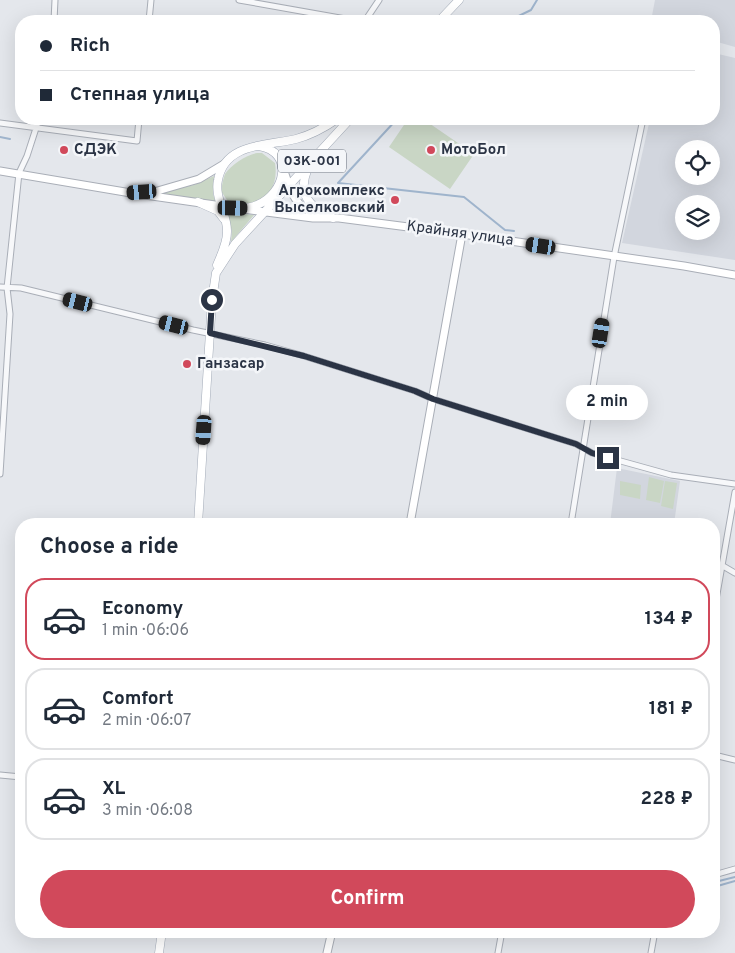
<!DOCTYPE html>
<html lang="en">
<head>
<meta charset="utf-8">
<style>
	:root { --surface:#fff; --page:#f2f2f3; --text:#1f2937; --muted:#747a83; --line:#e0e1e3; --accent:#d1495b }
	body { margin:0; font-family:Overpass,sans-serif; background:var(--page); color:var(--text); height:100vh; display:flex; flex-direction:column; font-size:19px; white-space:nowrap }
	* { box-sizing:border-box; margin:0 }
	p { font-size:16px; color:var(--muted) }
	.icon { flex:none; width:28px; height:28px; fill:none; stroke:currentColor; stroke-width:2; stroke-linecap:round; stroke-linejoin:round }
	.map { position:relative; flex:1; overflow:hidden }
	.drawer { position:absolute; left:15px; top:518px; width:705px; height:420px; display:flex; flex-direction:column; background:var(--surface); border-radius:20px; box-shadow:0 5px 20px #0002 }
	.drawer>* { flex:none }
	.banner { position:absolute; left:15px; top:15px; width:705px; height:110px; border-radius:20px; box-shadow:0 5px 20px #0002; display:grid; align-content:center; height:110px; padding:0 25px; background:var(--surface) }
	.buttons { position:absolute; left:675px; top:140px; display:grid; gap:10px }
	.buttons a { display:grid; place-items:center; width:45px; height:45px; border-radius:50%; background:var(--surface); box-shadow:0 5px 20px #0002; font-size:25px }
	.end { position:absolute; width:22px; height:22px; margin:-11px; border:6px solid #2b3445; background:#fff; box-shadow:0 0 0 2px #fff }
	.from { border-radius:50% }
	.bubble { position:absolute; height:35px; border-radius:18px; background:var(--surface); box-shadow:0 5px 20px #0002; font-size:16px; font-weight:700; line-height:35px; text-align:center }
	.car { position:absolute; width:15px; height:30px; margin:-15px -8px; border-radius:6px; box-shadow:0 0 4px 1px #0007; background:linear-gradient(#222 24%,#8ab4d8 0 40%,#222 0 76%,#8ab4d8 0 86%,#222 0) }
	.banner b { display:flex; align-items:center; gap:18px; height:48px; font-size:19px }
	.banner b+b { border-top:1px solid var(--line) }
	.banner i { width:12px; height:12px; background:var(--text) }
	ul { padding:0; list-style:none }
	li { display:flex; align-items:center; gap:15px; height:82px; margin:0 10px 8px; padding:0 15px; border:2px solid var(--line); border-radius:20px }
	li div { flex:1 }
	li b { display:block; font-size:19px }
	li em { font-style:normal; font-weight:700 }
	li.selected { border-color:var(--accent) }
	li>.icon { width:45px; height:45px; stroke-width:1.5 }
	h2 { padding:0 25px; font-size:22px; line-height:60px }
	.primary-button { display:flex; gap:10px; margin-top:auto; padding:10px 25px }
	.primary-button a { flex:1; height:58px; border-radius:30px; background:var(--accent); color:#fff; font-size:20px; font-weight:700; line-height:58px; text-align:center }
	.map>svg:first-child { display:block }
	.built { fill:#d2d6de; fill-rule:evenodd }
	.green { fill:#c9d6c5 }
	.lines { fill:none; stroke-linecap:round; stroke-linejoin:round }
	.stream { stroke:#9fb4cc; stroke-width:2 }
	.street-casing { stroke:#a9aeb7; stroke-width:7 }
	.secondary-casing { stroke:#a9aeb7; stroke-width:9 }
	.primary-casing { stroke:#a3abb8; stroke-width:9 }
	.street { stroke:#f7f8fa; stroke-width:5 }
	.secondary { stroke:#fff; stroke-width:7 }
	.primary { stroke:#fff; stroke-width:8 }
	.route { stroke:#2b3445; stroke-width:6 }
	.poi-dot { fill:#d1495b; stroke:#f4f6f9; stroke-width:2 }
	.labels { text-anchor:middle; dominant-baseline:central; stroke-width:5; stroke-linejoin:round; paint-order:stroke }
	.shield { fill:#f4f6f9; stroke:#676e7b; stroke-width:1 }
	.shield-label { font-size:14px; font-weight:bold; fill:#2b3445 }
	.poi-label { font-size:15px; font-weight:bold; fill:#2b3445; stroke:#f4f6f9; text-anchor:start }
	.street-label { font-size:15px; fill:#2b3445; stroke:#f4f6f9 }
</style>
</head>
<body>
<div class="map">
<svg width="735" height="953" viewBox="0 0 735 953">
	<rect width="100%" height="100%" fill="#e4e7ec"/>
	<path class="built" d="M655 0H735V47L714 41V21H651Z
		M714 53 735 58V260L622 243 650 119H714ZM684 149H711V176H684ZM684 204H711V231H684Z
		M617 468 680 481 674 524H610Z"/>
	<path class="green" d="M408 119H423L474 154 450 189 389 147Z
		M257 153H262L275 163C280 193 258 211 229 203L221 191C222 186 223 179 225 174 231 165 246 155 257 153Z
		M214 176 213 194 216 203 152 194 194 185Z
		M226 212 254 215 231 242 232 231Z
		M649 477 664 481 660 503 646 500Z
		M620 481 641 485 640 499 620 495Z
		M665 481 677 483 673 509 661 506Z"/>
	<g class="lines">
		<path class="stream" d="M508 21 531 10 537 0
			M397 119 338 183 464 197 505 230 514 231
			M0 137 10 139
			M735 877 715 882 714 887 735 881"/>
		<g class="street-casing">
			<path id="street" d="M239 0 357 21
				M54 21 55 0
				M149 21 151 0
				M362 21 367 18 379 0
				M0 123 137 141 139 119
				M0 287 21 288 193 330 265 345 304 356 415 391 433 399 576 444 592 453 671 475 735 484
				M0 474 10 314 7 288 19 173 27 156 39 119
				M571 524 614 257 643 119
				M723 566 735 573
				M714 611 735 492
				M714 755 735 760
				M0 775 21 777
				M714 875 735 869
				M498 953 502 931
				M651 953 655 931"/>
		</g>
		<g class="secondary-casing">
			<path id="secondary" d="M283 168C290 189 294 208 318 215
				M0 171 131 193 222 206
				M146 192H154L199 179 224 164
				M243 209 313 218H339L462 234 684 266 735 275
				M410 524 462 234
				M327 953 332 931"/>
		</g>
		<g class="primary-casing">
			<path id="primary" d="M439 21 459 0
				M309 166C296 194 308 206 333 218
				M198 202 218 211 224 219
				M222 206C234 208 246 210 257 205 285 194 295 152 259 146
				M217 265C221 255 227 244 227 232 228 215 214 198 218 180 225 142 268 146 296 139 311 135 324 128 337 119
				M198 524 212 300 216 273 235 244 350 119
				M159 953 162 931"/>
		</g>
		<use href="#street" class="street"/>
		<use href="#secondary" class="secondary"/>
		<use href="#primary" class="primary"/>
	</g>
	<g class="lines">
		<path class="route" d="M212 300 210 333 304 356 415 391 433 399 576 444 592 453 608 458"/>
	</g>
	<g class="poi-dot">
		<circle cx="64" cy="150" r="5"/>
		<circle cx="431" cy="150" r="5"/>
		<circle cx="395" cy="200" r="5"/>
		<circle cx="187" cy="364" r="5"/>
	</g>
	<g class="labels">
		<rect class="shield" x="278" y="149.5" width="68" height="23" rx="4"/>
		<g class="shield-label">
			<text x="312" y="161">03К-001</text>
		</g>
		<g class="poi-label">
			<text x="74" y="150">СДЭК</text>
			<text x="441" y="150">МотоБол</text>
			<text x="385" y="191" text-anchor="end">Агрокомплекс<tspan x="385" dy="17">Выселковский</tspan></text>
			<text x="197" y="364">Ганзасар</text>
		</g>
		<g class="street-label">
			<text transform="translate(460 234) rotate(8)">Крайняя улица</text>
		</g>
	</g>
</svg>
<div class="buttons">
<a><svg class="icon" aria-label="locate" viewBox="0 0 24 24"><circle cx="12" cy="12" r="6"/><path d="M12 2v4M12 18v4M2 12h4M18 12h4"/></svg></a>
<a><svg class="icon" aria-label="layers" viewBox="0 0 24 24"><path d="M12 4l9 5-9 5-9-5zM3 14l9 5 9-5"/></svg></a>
</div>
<i class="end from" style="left:212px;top:300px"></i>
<i class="end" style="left:608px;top:458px"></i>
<div class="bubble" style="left:566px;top:385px;width:82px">2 min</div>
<i class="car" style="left:142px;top:192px;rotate:266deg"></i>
<i class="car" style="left:233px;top:208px;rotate:91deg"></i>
<i class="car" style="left:541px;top:246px;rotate:279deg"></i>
<i class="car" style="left:78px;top:302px;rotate:284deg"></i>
<i class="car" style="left:174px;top:325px;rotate:284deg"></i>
<i class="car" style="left:601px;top:333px;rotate:9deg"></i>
<i class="car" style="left:204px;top:430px;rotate:184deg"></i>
<div class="banner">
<b><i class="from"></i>Rich</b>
<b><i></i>Степная улица</b>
</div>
<section class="drawer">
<h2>Choose a ride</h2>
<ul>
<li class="selected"><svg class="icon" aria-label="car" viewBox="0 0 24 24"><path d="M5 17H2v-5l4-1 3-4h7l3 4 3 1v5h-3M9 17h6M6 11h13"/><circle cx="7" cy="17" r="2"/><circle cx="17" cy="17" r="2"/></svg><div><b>Economy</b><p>1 min · 06:06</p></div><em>134 ₽</em></li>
<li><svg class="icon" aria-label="car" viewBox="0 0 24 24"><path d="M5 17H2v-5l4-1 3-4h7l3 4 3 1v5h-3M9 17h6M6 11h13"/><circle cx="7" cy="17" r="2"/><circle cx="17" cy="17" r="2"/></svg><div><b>Comfort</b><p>2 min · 06:07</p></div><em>181 ₽</em></li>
<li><svg class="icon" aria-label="car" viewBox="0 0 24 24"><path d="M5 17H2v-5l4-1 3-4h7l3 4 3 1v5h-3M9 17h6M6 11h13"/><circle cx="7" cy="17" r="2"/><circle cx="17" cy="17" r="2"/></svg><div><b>XL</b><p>3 min · 06:08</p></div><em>228 ₽</em></li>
</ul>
<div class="primary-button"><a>Confirm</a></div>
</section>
</div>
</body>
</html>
